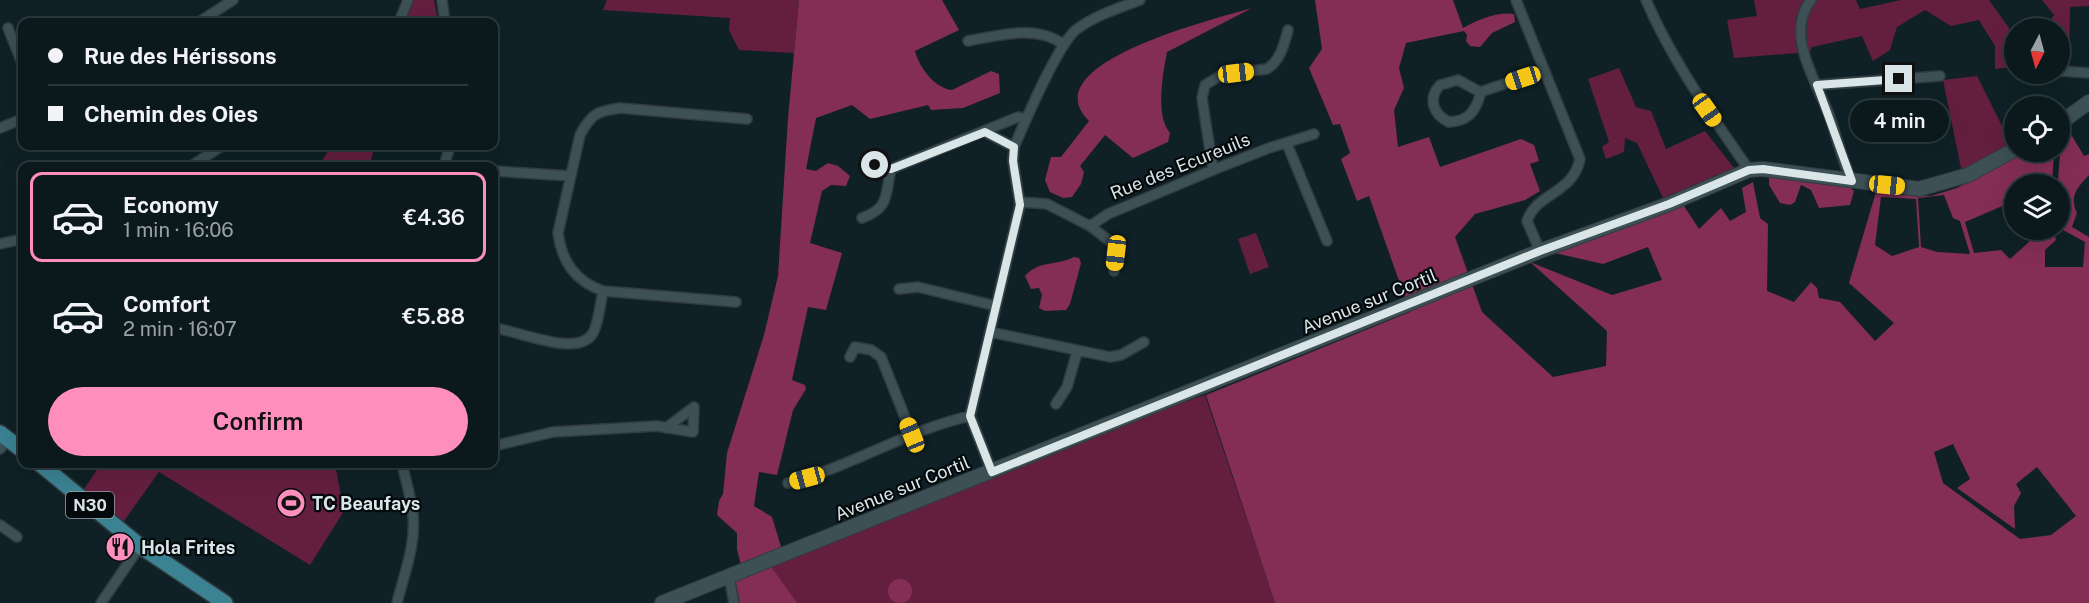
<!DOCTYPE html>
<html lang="en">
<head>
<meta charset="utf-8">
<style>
	:root { --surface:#0b191c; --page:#142225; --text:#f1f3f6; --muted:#9aa0a3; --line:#2b383b; --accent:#fe8ebc }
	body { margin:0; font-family:"Public Sans",sans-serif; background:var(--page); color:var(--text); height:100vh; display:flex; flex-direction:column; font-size:22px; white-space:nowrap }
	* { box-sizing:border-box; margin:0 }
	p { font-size:20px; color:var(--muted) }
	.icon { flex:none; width:33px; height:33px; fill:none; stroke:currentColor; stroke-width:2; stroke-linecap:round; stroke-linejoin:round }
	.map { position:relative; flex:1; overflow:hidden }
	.panel { position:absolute; left:18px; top:162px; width:480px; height:306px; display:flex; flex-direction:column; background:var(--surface); border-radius:12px; box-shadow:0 6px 24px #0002,0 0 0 2px var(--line) }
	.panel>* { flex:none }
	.guide { position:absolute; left:18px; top:18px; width:480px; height:132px; border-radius:12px; box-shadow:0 6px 24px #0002,0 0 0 2px var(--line); display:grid; align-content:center; height:132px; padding:0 30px; background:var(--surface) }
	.needle { width:39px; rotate:186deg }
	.tools { position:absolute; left:2004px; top:18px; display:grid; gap:12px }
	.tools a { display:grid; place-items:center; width:66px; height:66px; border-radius:50%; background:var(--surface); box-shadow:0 6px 24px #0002,0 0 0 2px var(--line); font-size:30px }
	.end { position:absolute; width:27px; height:27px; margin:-14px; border:8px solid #dae5e8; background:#111; box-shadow:0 0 0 3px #111 }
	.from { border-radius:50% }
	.bubble { position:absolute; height:42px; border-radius:21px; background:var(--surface); box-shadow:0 6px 24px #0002,0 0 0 2px var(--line); font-size:20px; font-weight:600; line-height:42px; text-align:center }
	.car { position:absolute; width:18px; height:36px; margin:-18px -9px; border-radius:8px; box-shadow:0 0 4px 2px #0007; background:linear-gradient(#f5c518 24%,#345 0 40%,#f5c518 0 76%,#345 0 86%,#f5c518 0) }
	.guide b { display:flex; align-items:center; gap:21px; height:57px; font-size:22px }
	.guide b+b { border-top:2px solid var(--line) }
	.guide i { width:15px; height:15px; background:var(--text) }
	ul { padding:10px 0 0; list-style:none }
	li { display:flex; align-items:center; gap:18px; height:90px; margin:0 12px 9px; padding:0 18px; border:3px solid transparent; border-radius:12px }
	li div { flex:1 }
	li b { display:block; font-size:22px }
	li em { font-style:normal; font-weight:600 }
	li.active { border-color:var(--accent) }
	li>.icon { width:54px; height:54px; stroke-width:1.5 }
	.action { display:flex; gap:12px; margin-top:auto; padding:12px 30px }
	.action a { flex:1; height:69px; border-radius:36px; background:var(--accent); color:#111; font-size:24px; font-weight:600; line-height:69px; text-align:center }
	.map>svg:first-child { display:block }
	.green { fill:#641f3f }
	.forest { fill:#842e56; fill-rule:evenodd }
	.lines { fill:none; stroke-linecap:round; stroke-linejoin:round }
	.minor-casing { stroke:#303b3f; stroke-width:12 }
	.secondary-casing { stroke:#303b3f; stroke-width:16 }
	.primary-casing { stroke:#303b3f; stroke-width:18 }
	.minor { stroke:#3c5055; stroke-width:9 }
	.secondary { stroke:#3c5055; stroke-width:14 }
	.primary { stroke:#3b8292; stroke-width:15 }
	.route { stroke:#dae5e8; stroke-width:8 }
	.labels { text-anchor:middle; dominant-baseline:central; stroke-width:4.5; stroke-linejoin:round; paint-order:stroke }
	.shield { fill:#04090b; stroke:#9aa3a6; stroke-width:1.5 }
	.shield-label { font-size:16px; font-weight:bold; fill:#dae5e8 }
	.street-label { font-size:18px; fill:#dae5e8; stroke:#04090b }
	.poi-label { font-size:18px; font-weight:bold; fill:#dae5e8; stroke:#04090b; text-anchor:start }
</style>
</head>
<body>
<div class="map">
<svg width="2089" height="603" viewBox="0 0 2089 603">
	<rect width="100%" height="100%" fill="#0f2126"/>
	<path class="green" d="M411 0H434L438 22H402Z
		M607 0H799L794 53 739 50 729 30 730 18 603 10Z
		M1754 0H1856L1860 9 1901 0H1989L2014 35V67L1995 69V46L1979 20 1951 26 1925 10 1897 27 1890 50 1873 61 1862 36 1812 47 1810 52 1734 58 1727 20 1757 16Z
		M2042 0H2089V6L2070 7 2069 68H2060V28H2046L2054 15Z
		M1619 68 1636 107 1651 111 1666 149 1705 131 1734 168 1663 198 1637 143 1625 138 1624 152 1606 159 1602 147 1609 142 1588 79Z
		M1977 76 2011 144 1962 173 1943 80Z
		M331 146H375L369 166H319Z
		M1256 233 1269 267 1250 274 1238 239Z
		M1205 395 1275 603H796L770 565 1141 416Z
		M101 464H335L344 511 310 565 159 472 121 525 82 492Z"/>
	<path class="forest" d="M799 0H942L959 30 915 51C919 67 934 88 952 90L991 71 999 74 1000 93 963 108 931 110 928 105 870 119 852 105 816 118 806 169 816 171 828 163 838 166 850 176 846 186 831 185 822 191 810 243 842 253 826 310 808 307 792 380 805 385 806 389 793 410 777 475 759 472 754 506 772 517 782 550 742 569 737 549V533L717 515 719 501 723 494 727 453 764 335 778 276 788 118Z
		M1315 0H1453L1463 28C1476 20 1499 11 1514 14L1515 22 1492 33 1480 47 1470 46 1466 41 1467 35 1464 31 1406 43 1399 68 1404 88 1394 110 1398 147 1429 137 1440 167 1521 139 1534 145 1539 161 1530 164 1540 191 1525 200 1475 214 1455 237 1482 312 1553 377 1606 366 1607 331 1530 262 1612 295 1662 280 1648 247 1603 264 1555 253 1684 206 1699 229 1721 208 1730 221 1746 212 1742 188 1753 182 1760 218 1768 224 1767 291 1794 302 1811 282 1817 288 1819 298 1840 302 1875 341 1894 323 1849 283 1876 192 1931 196 1957 188 2025 152H2054L2052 184H2014V201L1965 222 1974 253 2001 250 2010 259 2029 242 2034 230H2053L2056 240 2045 250V267H2083L2085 242 2063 230C2053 206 2060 160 2062 132L2066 126 2084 156 2089 154V175C2077 188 2069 196 2077 213L2072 227 2089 237V603H1275L1206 395 1410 312 1369 196 1357 201 1341 159 1350 153 1340 124 1333 125 1309 68 1322 49ZM1944 195 1953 218 1960 221 1970 254 1937 252 1921 247 1918 198ZM1881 197 1916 199 1919 247 1892 256 1875 245ZM1953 444 1970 479 1957 488 2015 529 2014 506 2021 493 2016 484 2037 467 2076 516 2051 535 2020 539 1943 483 1934 452Z
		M1252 8 1167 52C1163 73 1155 116 1170 133L1168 142 1133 158 1105 135 1080 166 1084 172 1081 184 1072 197 1063 198 1050 192 1045 180 1051 157H1061L1089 121C1030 63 1219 18 1252 8Z
		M1775 175 1850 187 1854 191 1850 205 1819 208 1811 190 1801 185 1795 202 1790 205 1780 203 1769 185V178Z
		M1074 257 1079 258 1081 263 1070 304 1066 310 1045 311 1039 308 1042 295 1039 288 1031 289 1025 276C1039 260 1057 266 1074 257Z
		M770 565 797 603H738L735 580Z
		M888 591a12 12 0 1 1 24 0a12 12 0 1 1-24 0Z"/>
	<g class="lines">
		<g class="minor-casing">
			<path id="minor" d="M442 0 445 22
				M1516 0 1580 159C1573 194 1537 192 1527 221L1540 251
				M1646 0C1672 61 1712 116 1749 170
				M1811 0C1784 35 1817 82 1829 115 1837 137 1842 161 1852 181
				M199 22 233 0
				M399 22 408 0
				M8 28 22 63
				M968 41C1000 35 1037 24 1064 45
				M2062 71 2089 73
				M1458 80 1480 92V95C1475 113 1467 121 1449 122 1434 115 1427 99 1440 85Z
				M1817 85 1940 76
				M1480 92 1544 71
				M0 128 22 119
				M985 132 1014 147
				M1287 144 1327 241
				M875 165 891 169
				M191 166 222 146
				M444 166 450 146
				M1213 170 1202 98 1205 85 1223 74 1267 69C1281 60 1284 44 1288 30
				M494 171 571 176
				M1021 202 1047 204 1090 226 1108 214 1213 170 1269 148 1314 134
				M862 218C890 208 885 195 891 169L1018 117 1026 119
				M1090 226 1116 246 1114 271
				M0 244 22 239
				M899 289 918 287 996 306
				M736 302 603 291C575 281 562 262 558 233L580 135C591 114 597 111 620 108L747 119
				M494 328C517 330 578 359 593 333 599 322 600 304 603 291
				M990 332 1110 357 1121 355 1144 342
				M850 357 855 347 871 350 881 357 912 435
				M1056 404 1067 387 1077 352
				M494 446 553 432 657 426 693 432 694 407 666 428
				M0 449 8 439
				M992 472 970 416 1020 205 1013 161 1014 147C1025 122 1058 43 1077 29 1096 15 1119 8 1140 0
				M788 483C851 467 907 430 970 416
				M0 525 17 537
				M729 576 734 603
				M101 603 140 546
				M397 603C404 574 416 545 413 515 411 497 406 481 402 464"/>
		</g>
		<g class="secondary-casing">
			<path id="secondary" d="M2060 123 2089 102
				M662 603 1540 251 1669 204 1749 170 1763 169 1919 189 1968 175 2014 150"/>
		</g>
		<g class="primary-casing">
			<path id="primary" d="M0 433 22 450
				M40 464 140 546 225 603"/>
		</g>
		<use href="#minor" class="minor"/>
		<use href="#secondary" class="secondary"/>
		<use href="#primary" class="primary"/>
	</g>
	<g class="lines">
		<path class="route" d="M875 165 891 169 985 132 1014 147 1013 161 1020 205 970 416 992 472 1540 251 1669 204 1749 170 1763 169 1852 181 1817 85 1899 79"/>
	</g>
	<defs>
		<g id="stadium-disc" transform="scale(1.5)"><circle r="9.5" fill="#fe8ebc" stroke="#04090b"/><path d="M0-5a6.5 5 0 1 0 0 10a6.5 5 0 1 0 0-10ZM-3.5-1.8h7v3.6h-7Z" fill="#111"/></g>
		<g id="restaurant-disc" transform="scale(1.5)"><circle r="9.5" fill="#fe8ebc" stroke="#04090b"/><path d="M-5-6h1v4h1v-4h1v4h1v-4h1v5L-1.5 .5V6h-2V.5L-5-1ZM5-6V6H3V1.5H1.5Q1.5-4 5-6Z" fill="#111"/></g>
	</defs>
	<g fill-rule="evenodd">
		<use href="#stadium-disc" x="291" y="503"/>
		<use href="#restaurant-disc" x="120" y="547"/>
	</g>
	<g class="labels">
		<rect class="shield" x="66" y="492" width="48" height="26" rx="4.5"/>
		<g class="shield-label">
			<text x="90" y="505">N30</text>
		</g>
		<g class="street-label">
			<text transform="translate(1180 166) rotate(-22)">Rue des Ecureuils</text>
			<text transform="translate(1369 301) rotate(-22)">Avenue sur Cortil</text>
			<text transform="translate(902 488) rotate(-22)">Avenue sur Cortil</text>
		</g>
		<g class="poi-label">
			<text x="312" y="503">TC Beaufays</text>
			<text x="141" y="547">Hola Frites</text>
		</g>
	</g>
</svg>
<div class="tools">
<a><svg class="needle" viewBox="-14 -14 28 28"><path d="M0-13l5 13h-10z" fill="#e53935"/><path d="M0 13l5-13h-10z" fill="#9aa0a3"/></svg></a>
<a><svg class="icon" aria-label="locate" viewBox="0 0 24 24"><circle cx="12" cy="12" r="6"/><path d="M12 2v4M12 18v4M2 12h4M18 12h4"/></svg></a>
<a><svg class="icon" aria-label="layers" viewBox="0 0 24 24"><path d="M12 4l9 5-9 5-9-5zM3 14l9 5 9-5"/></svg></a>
</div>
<i class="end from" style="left:875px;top:165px"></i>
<i class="end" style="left:1899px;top:79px"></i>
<div class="bubble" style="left:1850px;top:100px;width:99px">4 min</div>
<i class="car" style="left:1236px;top:73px;rotate:83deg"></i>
<i class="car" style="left:1523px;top:78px;rotate:252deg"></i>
<i class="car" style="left:1707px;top:110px;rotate:145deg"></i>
<i class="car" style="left:1887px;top:185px;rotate:96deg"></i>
<i class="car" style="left:1116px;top:253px;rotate:187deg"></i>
<i class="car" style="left:912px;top:435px;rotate:338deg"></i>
<i class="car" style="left:807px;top:478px;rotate:255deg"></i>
<div class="guide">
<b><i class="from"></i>Rue des Hérissons</b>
<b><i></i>Chemin des Oies</b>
</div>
<section class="panel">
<ul>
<li class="active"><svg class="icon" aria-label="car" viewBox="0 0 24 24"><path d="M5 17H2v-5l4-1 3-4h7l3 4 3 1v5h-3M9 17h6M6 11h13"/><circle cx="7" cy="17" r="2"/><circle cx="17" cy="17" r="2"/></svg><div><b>Economy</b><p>1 min · 16:06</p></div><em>€4.36</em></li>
<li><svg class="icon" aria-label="car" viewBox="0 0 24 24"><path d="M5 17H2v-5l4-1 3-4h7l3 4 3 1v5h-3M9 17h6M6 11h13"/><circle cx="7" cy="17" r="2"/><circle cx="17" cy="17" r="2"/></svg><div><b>Comfort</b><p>2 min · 16:07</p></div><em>€5.88</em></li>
</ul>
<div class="action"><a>Confirm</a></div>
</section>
</div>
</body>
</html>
